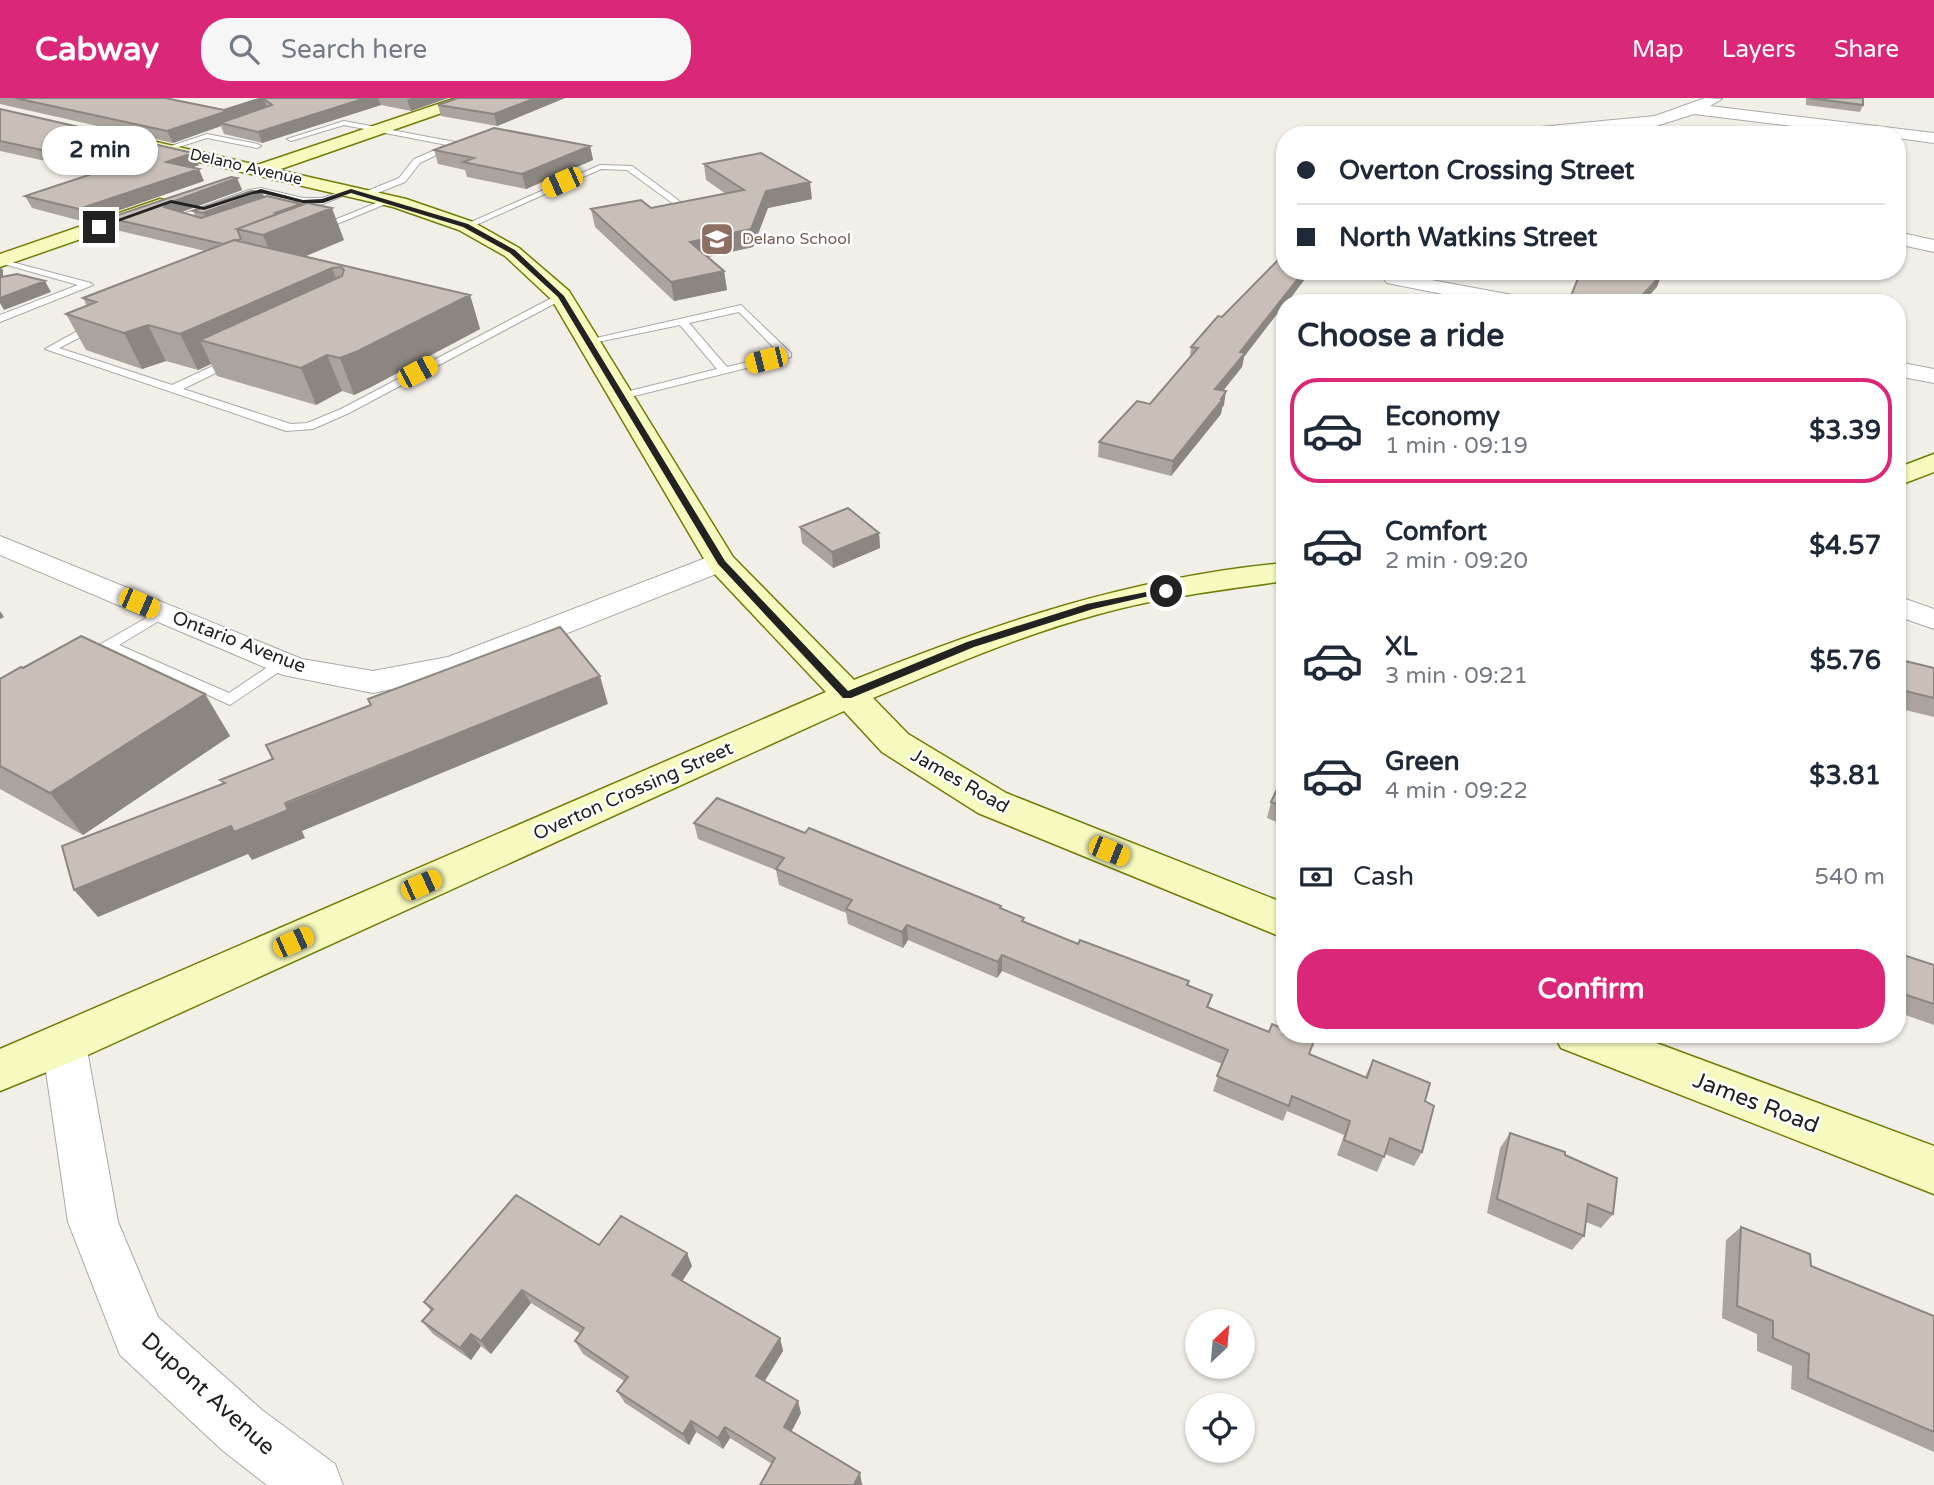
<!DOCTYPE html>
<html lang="en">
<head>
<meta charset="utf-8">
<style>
	:root { --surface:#fff; --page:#f6f6f7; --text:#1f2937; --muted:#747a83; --line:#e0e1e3; --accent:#db2777 }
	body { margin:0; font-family:"Varela Round",sans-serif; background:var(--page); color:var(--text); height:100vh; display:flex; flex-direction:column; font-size:26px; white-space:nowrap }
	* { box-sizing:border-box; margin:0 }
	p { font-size:23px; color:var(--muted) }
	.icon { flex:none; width:38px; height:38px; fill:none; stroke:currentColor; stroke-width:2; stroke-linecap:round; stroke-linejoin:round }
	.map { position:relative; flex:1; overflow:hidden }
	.panel { position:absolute; left:1276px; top:196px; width:630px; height:749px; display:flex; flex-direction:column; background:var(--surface); border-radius:28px; box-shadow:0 2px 5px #0004 }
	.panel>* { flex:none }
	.guide { position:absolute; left:1276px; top:28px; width:630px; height:154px; border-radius:28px; box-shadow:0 2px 5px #0004; display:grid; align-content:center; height:154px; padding:0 21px; background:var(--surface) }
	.needle { width:46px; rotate:26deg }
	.fabs { position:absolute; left:1185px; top:1211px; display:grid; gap:14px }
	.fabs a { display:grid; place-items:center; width:70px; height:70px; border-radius:50%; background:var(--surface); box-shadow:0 2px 5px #0004; font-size:35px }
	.end { position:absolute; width:32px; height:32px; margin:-16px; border:9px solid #222; background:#fff; box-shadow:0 0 0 4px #fff }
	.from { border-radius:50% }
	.bubble { position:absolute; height:49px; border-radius:24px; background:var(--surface); box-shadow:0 2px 5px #0004; font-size:23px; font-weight:700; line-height:49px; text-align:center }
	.car { position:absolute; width:21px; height:42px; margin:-21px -10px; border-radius:9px; box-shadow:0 0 5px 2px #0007; background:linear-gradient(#f5c518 24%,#345 0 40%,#f5c518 0 76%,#345 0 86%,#f5c518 0) }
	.guide b { display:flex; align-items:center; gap:24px; height:66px; font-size:26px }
	.guide b+b { border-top:2px solid var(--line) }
	.guide i { width:18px; height:18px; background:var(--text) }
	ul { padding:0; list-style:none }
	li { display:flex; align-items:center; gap:21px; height:105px; margin:0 14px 10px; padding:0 7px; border:4px solid transparent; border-radius:28px }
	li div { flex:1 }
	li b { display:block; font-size:26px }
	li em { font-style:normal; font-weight:700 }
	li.on { border-color:var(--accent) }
	li>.icon { width:63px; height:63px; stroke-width:1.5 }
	h2 { padding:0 21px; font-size:32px; line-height:84px }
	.pay { display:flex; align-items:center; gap:18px; height:77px; padding:0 21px; font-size:26px }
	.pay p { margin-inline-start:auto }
	.button { display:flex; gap:14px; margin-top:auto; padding:14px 21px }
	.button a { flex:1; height:80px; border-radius:28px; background:var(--accent); color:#fff; font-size:28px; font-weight:700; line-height:80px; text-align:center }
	header { display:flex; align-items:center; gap:42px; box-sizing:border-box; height:98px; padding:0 35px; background:var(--accent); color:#fff }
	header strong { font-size:33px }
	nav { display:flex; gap:38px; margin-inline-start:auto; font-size:24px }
	.search { width:490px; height:63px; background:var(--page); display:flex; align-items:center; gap:18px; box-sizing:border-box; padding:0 24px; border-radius:28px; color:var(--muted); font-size:26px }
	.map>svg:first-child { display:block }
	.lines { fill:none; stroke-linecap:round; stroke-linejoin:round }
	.lane-casing { stroke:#a9a9a9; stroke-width:2 }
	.street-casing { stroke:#a9a9a9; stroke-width:2 }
	.secondary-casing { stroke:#707d05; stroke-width:3 }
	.lane { fill:#fff; fill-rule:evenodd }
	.street { fill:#fff; fill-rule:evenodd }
	.secondary { fill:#f7fabf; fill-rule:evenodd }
	.wall { fill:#aba49e }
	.shaded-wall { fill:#8b8681 }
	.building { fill:#c7bfb8; stroke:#8b8681; stroke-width:2 }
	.route { fill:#222 }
	.labels { text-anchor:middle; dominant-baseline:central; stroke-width:5; stroke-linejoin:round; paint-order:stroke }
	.far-street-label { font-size:16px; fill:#222; stroke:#fff }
	.far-education-label { font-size:16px; fill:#785e54; stroke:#fff; text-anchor:start }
	.street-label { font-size:19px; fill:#222; stroke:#fff }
	.near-street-label { font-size:23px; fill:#222; stroke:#fff }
</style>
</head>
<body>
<header>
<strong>Cabway</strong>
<div class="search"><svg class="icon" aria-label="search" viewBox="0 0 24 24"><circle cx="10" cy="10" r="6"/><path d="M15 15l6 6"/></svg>Search here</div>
<nav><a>Map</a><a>Layers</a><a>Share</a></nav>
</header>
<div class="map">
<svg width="1934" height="1387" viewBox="0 0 1934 1387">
	<rect width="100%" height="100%" fill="#f2efe9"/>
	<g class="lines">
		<g class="lane-casing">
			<path id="lane" d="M344 23 455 44 459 46 420 65 405 84 365 100 362 95 399 80 414 61 447 47 344 27 291 43 287 41Z
				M207 36 257 46 261 48 257 50 207 40 166 53 162 51Z
				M600 67 632 68 693 113 686 115 627 72 601 71 469 130 462 128Z
				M261 90 303 100H322L351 90 355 93 323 106 286 102 257 112 254 107 276 99 253 96 185 120 190 121V125L172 120 249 92Z
				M386 101 393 103 320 133 312 131Z
				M0 161 91 185 93 187 0 224V217L78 187 0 165Z
				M561 195 566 198 565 200 349 315 313 331 286 333 45 251 92 225H100V229L59 250 172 287 230 260H238V264L183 291 291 326 307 325 341 311Z
				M741 207 791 255V259L622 301 616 298 618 296 717 271 680 227 588 246 583 243ZM739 214 780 256 727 269 689 225Z
				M162 511 167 512 169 515 167 518 119 547 229 595 278 562 284 560 292 565 230 607 99 547Z"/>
		</g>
		<g class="street-casing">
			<path id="street" d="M1705 0 1722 1 1710 8 1934 35V45L1897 40V37H1868L1694 16 1656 28 1561 37H1500L1508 32 1655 18Z
				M1897 134 1934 142V154L1897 146Z
				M1394 175 1523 199 1531 200 1533 205H1488L1387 185 1384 181 1387 177Z
				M1897 264 1934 271V285L1897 278Z
				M0 438 302 561 373 573 448 559 711 458 721 455 731 458 736 464 731 470 467 575 373 595 283 577 0 457Z
				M1897 498 1934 511V531L1897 518Z
				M64 927 80 932 86 946 118 1124 158 1219 262 1312 335 1366 343 1387H267L222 1352 120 1257 68 1124 42 946 48 932Z"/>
		</g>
		<g class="secondary-casing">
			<path id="secondary" d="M456 0H479L476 3 278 72 406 101 473 124 519 150 569 193 733 459 854 582C995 525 1132 479 1284 465V483C1223 492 1160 499 1099 516 1021 537 947 569 873 600L908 636 1006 695 1284 805V840L978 715 882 654 844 613 81 960 0 993V951L826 594 710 471 552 202 505 158 459 132 393 109 143 51 134 46 143 41 257 67Z
				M160 101 167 103 170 107 167 111 0 169V156Z
				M1934 356V374L1897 388V370Z
				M1554 936H1632L1934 1048V1096L1561 950Z"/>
		</g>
		<use href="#lane" class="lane"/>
		<use href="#street" class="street"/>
		<use href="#secondary" class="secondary"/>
	</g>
	<path class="wall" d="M0 0H165L224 12 262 0H448L411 13 381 7 262 45 224 36 221 28 173 45 0 6Z
		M458 0H565L497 28 441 18 438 7Z
		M1806 0H1863V7L1860 14 1806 7Z
		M0 11 193 55 199 67 191 70 204 83 85 124 32 110 25 98 96 74 0 53Z
		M590 48 593 62 526 91 467 79 465 72 438 66 434 52Z
		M704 66 812 101 768 110 753 149 708 159 724 173 727 192 674 203 595 129 591 111 651 110 726 96 706 82Z
		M237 80 242 92 181 114 196 119 193 113 264 99 301 106 344 142 306 158 470 197 480 231 371 289 354 297 342 293 316 307 217 278 211 266 198 272 166 263 142 271 86 252 66 216 87 208 83 200 205 153 116 132 109 120Z
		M1191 249 1244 259 1242 269 1223 293 1224 307 1222 310 1221 316 1171 378 1098 359 1099 344 1150 306 1190 260Z
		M800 429 879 435 880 450 833 470 802 445Z
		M1897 561 1934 570V619L1897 610Z
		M23 570 205 596 230 638 83 737 0 691V581Z
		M1284 676V727L1267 720 1271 704Z
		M694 725 1001 810 1024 824 1078 846 1212 897 1208 910 1309 956 1365 979 1373 962 1425 1003 1422 1054 1414 1068 1385 1056 1377 1074 1337 1057 1344 1037 1287 1013 1283 1023 1213 993 1222 966 1002 873 997 880 908 842 903 850 848 826 846 815 779 787 776 772 698 741Z
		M1897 855 1934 867V927L1897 914Z
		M1510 1035 1565 1057 1613 1116 1601 1130 1586 1124 1584 1138 1572 1152 1487 1115 1500 1050Z
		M1741 1129 1811 1168 1934 1218V1354L1791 1291 1792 1268 1757 1253V1236L1722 1220 1726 1142Z
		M599 1147 692 1168 682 1183 780 1240 783 1253 765 1283 801 1315 791 1334 863 1386 862 1387H760L772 1366 730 1340 723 1351 696 1334 689 1347 625 1305 617 1293 624 1283 583 1256 575 1243 581 1236 531 1205 491 1256 481 1248 471 1262 433 1236 422 1223 431 1213 424 1204Z"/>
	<path class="shaded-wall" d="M366 0H378L381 7 262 45 258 34Z
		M412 0H448L411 13 407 2Z
		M536 0H565L497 28 494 16Z
		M264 1 268 12 220 25 221 28 173 45 167 33Z
		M590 48 593 62 526 91 522 76Z
		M193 55 199 67 171 76 166 64Z
		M199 71 204 83 85 124 79 111Z
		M237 80 242 92 171 118 164 109 166 106Z
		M810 84 812 101 768 110 753 149 693 162 690 144 766 93Z
		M262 94 265 100 206 121 203 115Z
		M301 106 305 118 332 110 344 142 277 170 263 137 275 115Z
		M332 170 345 204 200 242 211 266 198 272 180 236Z
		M724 173 727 192 674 203 671 184Z
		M1304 173H1311L1287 205H1284V207L1244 259 1242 269 1213 305 1215 291 1240 254Z
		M1662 176 1657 189 1642 205H1635Z
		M45 183 51 194 4 212 0 205V200Z
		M470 197 480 231 371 289 354 297 340 260Z
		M148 227 166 263 142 271 124 235Z
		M327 257 342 293 316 307 301 270Z
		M1226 293 1224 307 1222 310 1221 316 1171 378 1173 363Z
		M879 435 880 450 833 470 832 454Z
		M0 513 4 519 0 521Z
		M600 578 608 606 302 733 305 740 252 762 248 756 98 819 74 792Z
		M205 596 230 638 83 737 50 695Z
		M907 827 908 842 903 850 902 834Z
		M1002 857V873L997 880 998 864Z
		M687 1155 692 1168 678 1190 672 1177Z
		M522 1192 531 1205 491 1256 481 1243Z
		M471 1236 481 1248 471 1262 460 1250Z
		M780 1240 783 1253 760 1290 756 1278Z
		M798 1303 801 1315 788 1340 784 1329Z
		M691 1323 696 1334 689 1347 683 1336Z
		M725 1329 730 1340 723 1351 718 1340Z
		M860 1375 862 1387H854Z"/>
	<path class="building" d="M15 0H165L224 12 262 0H366L258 34 220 25 272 7 264 1 167 33Z
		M458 0H536L494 16 438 7Z
		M1809 0H1863V7Z
		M0 11 193 55 166 64 199 71 79 111 25 98 116 68 0 43Z
		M494 30 590 48 522 76 463 64 474 60 434 52Z
		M761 55 810 84 766 93 751 131 690 144 724 173 671 184 591 111 641 102 651 110 744 92 704 66Z
		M231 79 237 80 166 106 164 109 201 120 267 98 301 106 275 115 277 116 237 131 241 141 238 142H234L223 146 109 120Z
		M251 93 262 94 203 115 193 113Z
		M307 105 332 110 263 137 237 131Z
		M234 142 470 197 358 253 340 260 327 257 301 270 200 242 342 178 344 172 341 169 332 170 180 236 148 227 124 235 66 216 96 204 83 200Z
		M1284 156V173H1304L1240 254 1245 255 1215 291 1226 293 1221 301H1223L1173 363 1099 344 1137 303 1150 306 1198 250 1191 249 1218 218 1222 219Z
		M0 171 2 172V179L17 176 45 183 0 200Z
		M1581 173H1644L1662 176 1635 205H1568Z
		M848 410 879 435 832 454 800 429Z
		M560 529 600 578 285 705 288 712 234 734 231 728 74 792 62 748 225 685 220 682 273 661 266 647 371 607 368 601Z
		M81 538 205 596 50 695 0 668V581L21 569 23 570Z
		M1897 561 1934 570V600L1897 591Z
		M1284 676V709L1271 704Z
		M717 700 805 735 809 730 1001 808 1000 810 1024 820 1022 823 1078 846 1080 842 1189 883 1187 887 1212 897 1207 909 1269 934 1272 926 1284 931V936H1298L1314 943 1309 956 1367 980 1373 962 1430 985 1425 1003 1434 1008 1422 1054 1390 1040 1384 1059 1344 1042 1350 1023 1292 998 1289 1008 1217 978 1228 952 1002 857 998 864 907 827 902 834 846 811 852 802 776 771 784 760 694 725Z
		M1897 855 1934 867V906L1897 894Z
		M1510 1035 1565 1054V1057L1617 1080 1613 1116 1588 1106 1584 1138 1497 1101Z
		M516 1097 599 1147 621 1118 687 1155 672 1177 780 1240 756 1278 798 1303 784 1329 860 1375 854 1387H760L775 1360 725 1329 718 1340 691 1323 683 1336 617 1293 628 1279 575 1243 584 1230 522 1192 481 1243 471 1236 460 1250 422 1223 433 1211 424 1204Z
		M1741 1129 1810 1156 1811 1168 1934 1218V1334L1808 1280 1809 1256 1773 1240V1223L1737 1208Z"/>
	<path class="route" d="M261 91 303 102 322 101 351 91 468 126 515 152 564 198 725 463 848 593 967 544 1087 506 1166 490 1171 493 1093 511 974 549 851 600H843L718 466 558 199 510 155 463 129 351 95 323 105H303L261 95 253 96 204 112 171 105 101 130 96 129 171 102 204 109Z"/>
	<defs>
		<g id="school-square" transform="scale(1.75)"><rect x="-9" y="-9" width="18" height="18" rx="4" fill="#8d6e63" stroke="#fff"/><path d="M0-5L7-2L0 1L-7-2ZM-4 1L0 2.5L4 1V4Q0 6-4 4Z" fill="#fff"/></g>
	</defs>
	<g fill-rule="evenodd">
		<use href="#school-square" x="717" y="141"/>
	</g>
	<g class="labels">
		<g class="far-street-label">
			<text transform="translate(246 69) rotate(13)">Delano Avenue</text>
		</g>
		<g class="far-education-label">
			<text x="742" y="141">Delano School</text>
		</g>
		<g class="street-label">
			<text transform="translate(239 544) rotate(21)">Ontario Avenue</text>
			<text transform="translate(960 683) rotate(30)">James Road</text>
			<text transform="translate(633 693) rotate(-24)">Overton Crossing Street</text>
		</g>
		<g class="near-street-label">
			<text transform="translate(1756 1005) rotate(21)">James Road</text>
			<text transform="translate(208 1296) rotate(42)">Dupont Avenue</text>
		</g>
	</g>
</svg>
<div class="fabs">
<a><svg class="needle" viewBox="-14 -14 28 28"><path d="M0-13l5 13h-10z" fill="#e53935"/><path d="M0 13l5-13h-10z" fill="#747a83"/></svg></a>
<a><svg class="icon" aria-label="locate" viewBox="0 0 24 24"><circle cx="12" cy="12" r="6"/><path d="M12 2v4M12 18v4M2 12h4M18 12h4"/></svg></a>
</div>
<i class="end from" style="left:1166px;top:493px"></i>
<i class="end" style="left:99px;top:129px"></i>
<div class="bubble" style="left:42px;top:28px;width:116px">2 min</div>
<i class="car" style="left:562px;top:84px;rotate:246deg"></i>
<i class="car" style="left:766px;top:262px;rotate:256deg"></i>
<i class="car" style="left:417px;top:274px;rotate:62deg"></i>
<i class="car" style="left:139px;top:505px;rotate:113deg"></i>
<i class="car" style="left:1109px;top:753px;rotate:112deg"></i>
<i class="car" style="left:421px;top:787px;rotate:66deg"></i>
<i class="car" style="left:293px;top:844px;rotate:66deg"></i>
<div class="guide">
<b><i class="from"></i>Overton Crossing Street</b>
<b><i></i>North Watkins Street</b>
</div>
<section class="panel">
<h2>Choose a ride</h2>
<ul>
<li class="on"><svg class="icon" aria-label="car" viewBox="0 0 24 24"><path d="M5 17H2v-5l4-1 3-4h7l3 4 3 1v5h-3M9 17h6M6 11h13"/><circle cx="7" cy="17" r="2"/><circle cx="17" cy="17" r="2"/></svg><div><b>Economy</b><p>1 min · 09:19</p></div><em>$3.39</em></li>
<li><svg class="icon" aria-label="car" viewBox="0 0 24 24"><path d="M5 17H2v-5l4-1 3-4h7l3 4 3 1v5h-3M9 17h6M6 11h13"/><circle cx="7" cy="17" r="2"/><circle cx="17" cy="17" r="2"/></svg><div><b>Comfort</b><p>2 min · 09:20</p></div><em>$4.57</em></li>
<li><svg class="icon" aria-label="car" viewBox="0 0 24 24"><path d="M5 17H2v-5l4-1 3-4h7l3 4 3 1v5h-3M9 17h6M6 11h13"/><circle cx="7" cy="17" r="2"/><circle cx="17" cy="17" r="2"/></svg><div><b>XL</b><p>3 min · 09:21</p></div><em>$5.76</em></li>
<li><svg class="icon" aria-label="car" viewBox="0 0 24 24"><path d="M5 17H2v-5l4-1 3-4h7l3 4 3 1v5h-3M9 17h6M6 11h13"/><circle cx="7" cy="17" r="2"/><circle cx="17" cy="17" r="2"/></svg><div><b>Green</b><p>4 min · 09:22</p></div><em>$3.81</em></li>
</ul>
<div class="pay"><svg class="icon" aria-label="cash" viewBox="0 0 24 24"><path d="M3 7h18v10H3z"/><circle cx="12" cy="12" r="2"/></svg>Cash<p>540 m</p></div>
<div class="button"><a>Confirm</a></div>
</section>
</div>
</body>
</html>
